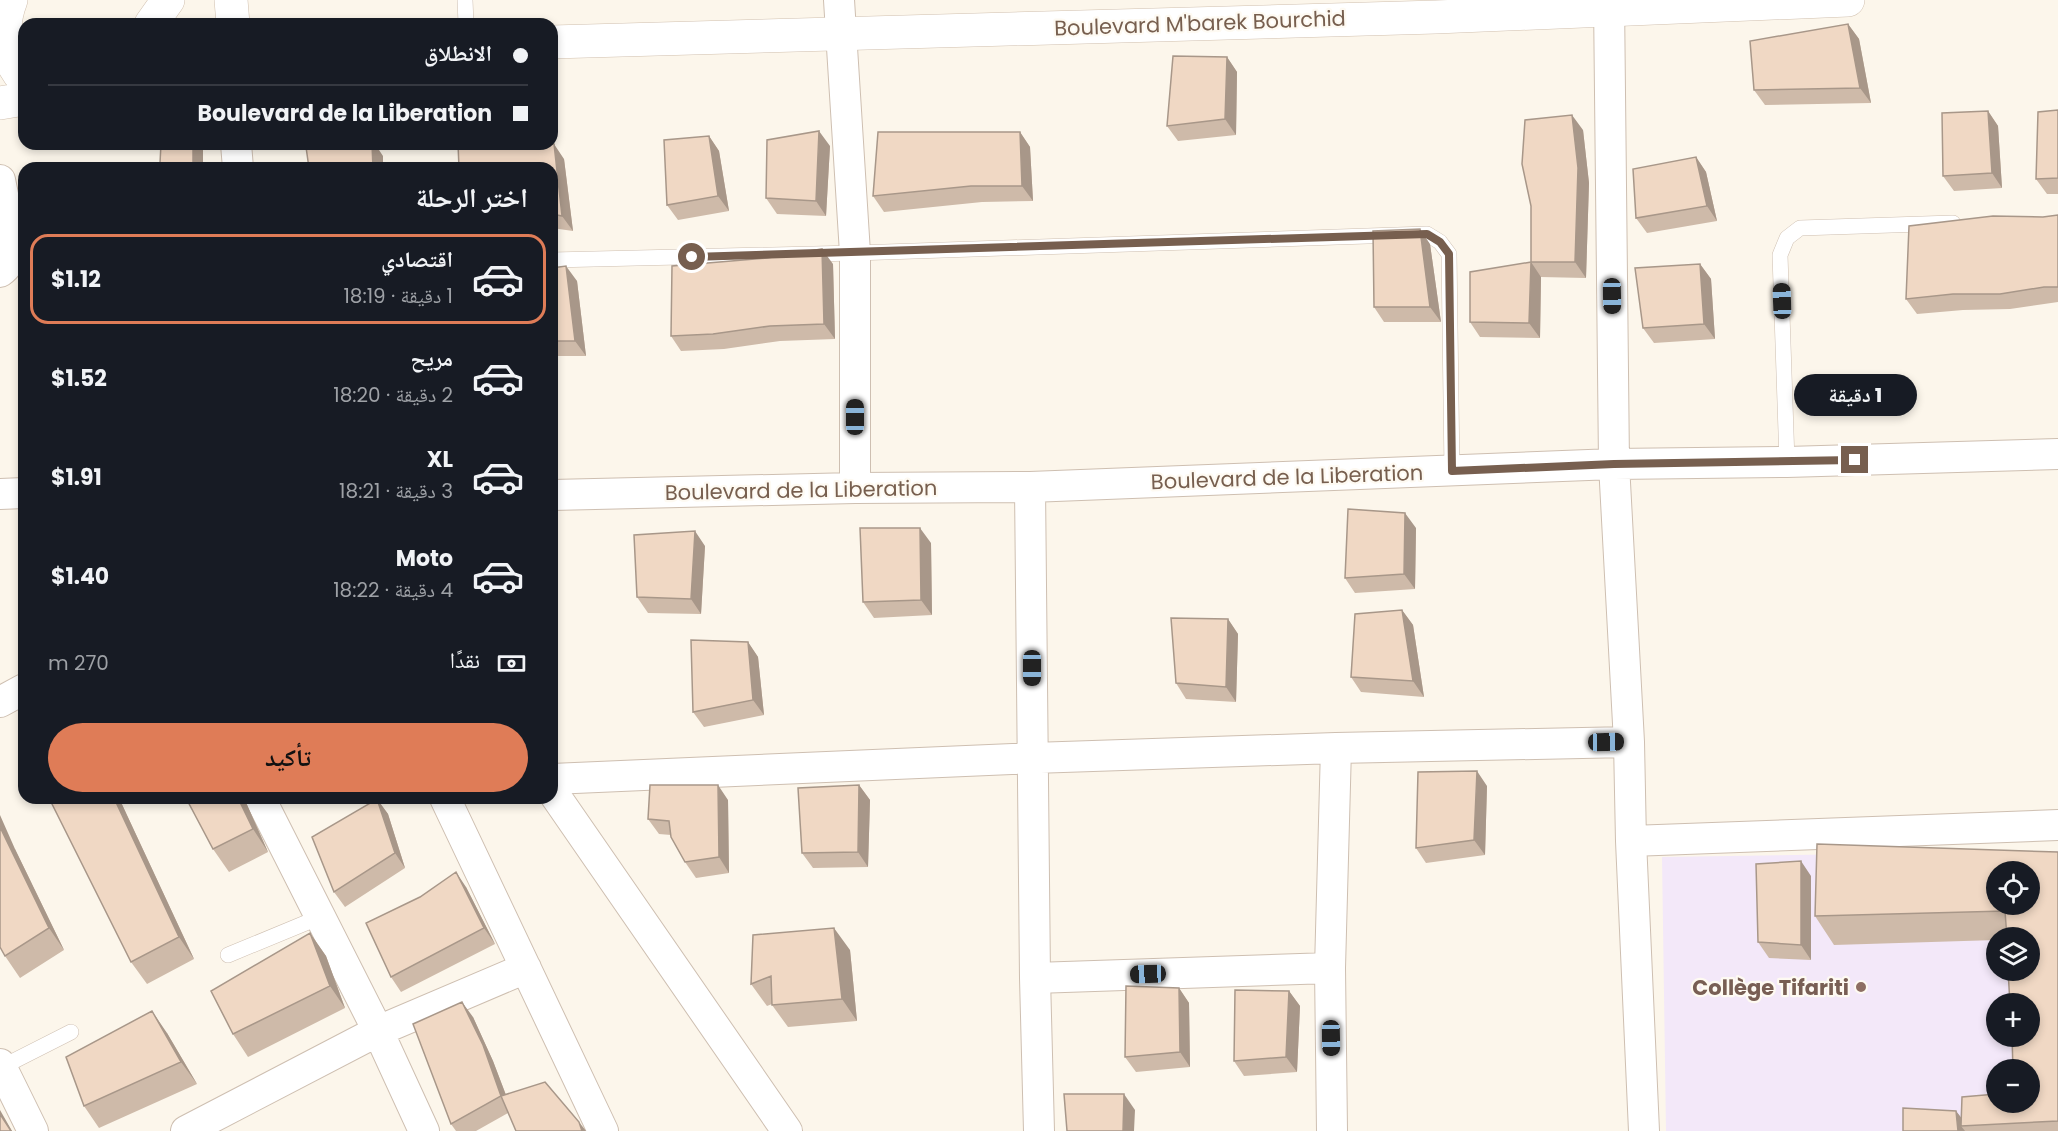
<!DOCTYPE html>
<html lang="ar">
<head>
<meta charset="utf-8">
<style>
	:root { --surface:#171b24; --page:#20242c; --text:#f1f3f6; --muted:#9ea1a6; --line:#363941; --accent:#df7c57 }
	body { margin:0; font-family:Poppins,"Noto Naskh Arabic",sans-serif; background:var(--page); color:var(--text); direction:rtl; height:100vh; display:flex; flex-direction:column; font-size:22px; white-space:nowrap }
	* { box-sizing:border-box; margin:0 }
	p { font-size:20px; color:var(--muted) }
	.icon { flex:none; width:33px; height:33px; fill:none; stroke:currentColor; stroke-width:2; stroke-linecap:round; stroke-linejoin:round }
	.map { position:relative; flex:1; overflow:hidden; direction:ltr }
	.panel { position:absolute; left:18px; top:162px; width:540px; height:642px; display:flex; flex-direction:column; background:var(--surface); border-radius:18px; box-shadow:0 3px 9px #0003; direction:rtl }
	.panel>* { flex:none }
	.top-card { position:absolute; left:18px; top:18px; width:540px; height:132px; border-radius:18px; box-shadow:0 3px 9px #0003; direction:rtl; display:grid; align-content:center; height:132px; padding:0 30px; background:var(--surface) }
	.fabs { position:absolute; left:1986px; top:861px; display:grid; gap:12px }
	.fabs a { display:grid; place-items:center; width:54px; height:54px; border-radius:50%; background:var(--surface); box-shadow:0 3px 9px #0003; font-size:30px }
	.end { position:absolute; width:27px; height:27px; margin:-14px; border:8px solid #775f4f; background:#fff; box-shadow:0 0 0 3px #fff }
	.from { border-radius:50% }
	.bubble { position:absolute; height:42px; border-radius:21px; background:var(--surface); box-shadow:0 3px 9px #0003; font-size:20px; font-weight:700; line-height:42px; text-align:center; direction:rtl }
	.car { position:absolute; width:18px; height:36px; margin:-18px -9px; border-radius:8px; box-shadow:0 0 4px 2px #0007; background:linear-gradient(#222 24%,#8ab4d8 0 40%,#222 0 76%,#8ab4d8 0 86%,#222 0) }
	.top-card b { display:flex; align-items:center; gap:21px; height:57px; font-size:22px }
	.top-card b+b { border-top:2px solid var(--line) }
	.top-card i { width:15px; height:15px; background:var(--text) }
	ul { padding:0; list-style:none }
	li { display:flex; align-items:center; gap:18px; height:90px; margin:0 12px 9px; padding:0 18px; border:3px solid transparent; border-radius:18px }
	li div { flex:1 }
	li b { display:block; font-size:22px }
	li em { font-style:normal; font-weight:700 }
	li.on { border-color:var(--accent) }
	li>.icon { width:54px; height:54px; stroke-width:1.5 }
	h2 { padding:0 30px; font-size:27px; line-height:72px }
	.pay { display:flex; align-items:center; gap:15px; height:66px; padding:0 30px; font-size:22px }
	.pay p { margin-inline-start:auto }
	.action { display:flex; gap:12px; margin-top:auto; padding:12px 30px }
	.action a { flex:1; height:69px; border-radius:36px; background:var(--accent); color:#111; font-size:24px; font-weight:700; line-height:69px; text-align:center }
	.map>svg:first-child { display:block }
	.education { fill:#f3e8f9; fill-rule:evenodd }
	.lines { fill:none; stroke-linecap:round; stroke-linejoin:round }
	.lane-casing { stroke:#cebfb1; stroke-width:16 }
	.street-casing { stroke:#cebfb1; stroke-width:32 }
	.secondary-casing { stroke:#d1c0af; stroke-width:34 }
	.lane { stroke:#fff; stroke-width:15 }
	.street { stroke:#fff; stroke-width:30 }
	.secondary { stroke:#fff; stroke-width:33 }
	.wall { fill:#cebaa9 }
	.shaded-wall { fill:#a89789 }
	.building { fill:#f0d8c4; stroke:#a89789; stroke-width:1.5; fill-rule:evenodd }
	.route { stroke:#775f4f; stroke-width:8 }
	.education-dot { fill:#8d6e63; stroke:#fefaf2; stroke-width:2 }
	.labels { text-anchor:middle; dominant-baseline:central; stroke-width:4.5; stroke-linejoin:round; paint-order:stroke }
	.street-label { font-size:21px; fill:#775f4f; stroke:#fefaf2 }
	.education-label { font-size:21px; font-weight:bold; fill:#785e54; stroke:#fefaf2; text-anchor:end }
</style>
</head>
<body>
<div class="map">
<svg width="2058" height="1131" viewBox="0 0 2058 1131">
	<rect width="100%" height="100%" fill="#fcf6eb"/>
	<path class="education" d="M2058 851V1131H1666L1662 857ZM1996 872H2030V904H1996ZM1996 938H2030V970H1996ZM1996 1004H2030V1036H1996ZM1996 1070H2030V1102H1996Z"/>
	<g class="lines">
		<g class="lane-casing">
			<path id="lane" d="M465 0 466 24
				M552 260 855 253 1427 234 1440 242 1449 254 1452 471
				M1787 462 1780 255 1787 238 1800 228 1953 223
				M228 955 320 917
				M2 1067 71 1032"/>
		</g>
		<g class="street-casing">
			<path id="street" d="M839 0 855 253V488
				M1609 0 1614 464 1629 742 1631 841 1644 1131
				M236 144 238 168
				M0 180 13 243C13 255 10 265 0 272
				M1030 487 1035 978 1039 1131
				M0 494 24 493
				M552 495 855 488 1030 487 1614 464 1787 462 2058 454
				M0 702 24 689
				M552 779 1033 758 1336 748 1629 742
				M552 791 787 1131
				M260 798 378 1031 424 1131
				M445 798 603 1131
				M1631 841 2058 825
				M1035 978 1330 968
				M0 1064 33 1131
				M186 1131 378 1031 526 968
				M1332 1131 1330 968 1336 748"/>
		</g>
		<g class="secondary-casing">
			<path id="secondary" d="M11 0C0 28 4 57 24 80
				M231 0 233 24
				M151 24 168 0
				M552 42 1436 17 1848 0
				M0 103 24 99"/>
		</g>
		<use href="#lane" class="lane"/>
		<use href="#street" class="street"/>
		<use href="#secondary" class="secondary"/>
	</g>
	<path class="wall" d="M1848 24 1859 39 1871 103 1765 105 1754 90Z
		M1227 57 1237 72 1236 135 1178 141 1167 126Z
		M2058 110V194H2047L2036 179Z
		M1988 111 1998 126 2002 188 1954 191 1943 176Z
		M1583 130 1589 183 1586 278 1541 277 1540 338 1480 337 1470 322 1531 262Z
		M1020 132 1030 147 1033 201 982 202 884 212 873 196Z
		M709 136 719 151 729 211 678 220 667 205Z
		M161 144H203V168H163L160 163Z
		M830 146 826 216 777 214 766 198Z
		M1696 157 1706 172 1717 221 1647 233 1636 218Z
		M564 159 573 231 552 228V168Z
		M2058 215V302L2010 309 1963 310 1917 314 1906 299 2043 217Z
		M1430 244 1441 322H1384L1374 307Z
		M833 264 835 339 780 341 724 349 681 351 671 336Z
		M1700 264 1711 279 1715 339 1654 343 1643 328Z
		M552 268 577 281 586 356H552Z
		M1416 528 1415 589 1355 593 1345 578Z
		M931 543 932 615 874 618 863 602Z
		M705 546 701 614 648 613 637 597Z
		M1402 610 1413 625 1424 697 1361 692 1351 677Z
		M1228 619 1238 634 1236 702 1186 699 1176 683Z
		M748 642 758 657 764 715 704 727 693 712Z
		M859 785 870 800 868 867 813 868 802 853Z
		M1487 786 1485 855 1426 863 1416 848Z
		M119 798 194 959 147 984 131 962Z
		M186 798H244L268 852 229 872 213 849Z
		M377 799 388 814 405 868 345 907 334 892Z
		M728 800 729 873 696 878 685 862 671 835 659 834 648 819Z
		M15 849 64 950 20 978 5 956Z
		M2058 852V1131H1903L1956 1111 1961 1118 2030 1102V938H1996V940L1834 945 1815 916Z
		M1811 876V960L1769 958 1758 942Z
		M466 887 495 944 401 992 391 977Z
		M310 933 326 956 345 1008 248 1057 233 1034Z
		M753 935 850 950 857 1021 788 1027 772 1005V1004L767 1006 751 984Z
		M1179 988 1189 1003 1190 1067 1136 1072 1125 1057Z
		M1289 991 1300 1006 1297 1072 1244 1076 1234 1061Z
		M473 1017 493 1061 506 1095 508 1113 476 1131H456L451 1124Z
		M167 1033 197 1084 99 1128 84 1106Z"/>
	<path class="shaded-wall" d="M1848 24 1859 39 1871 103 1860 88Z
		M1227 57 1237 72 1236 135 1225 119Z
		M1988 111 1998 126 2002 188 1992 173Z
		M1572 115 1583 130 1589 183 1586 278 1575 262Z
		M819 131 830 146 826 216 816 201Z
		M1020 132 1030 147 1033 201 1022 186Z
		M709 136 719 151 729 211 718 196Z
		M193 144H203V168H196L193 163Z
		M372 144H375L383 156V168H373Z
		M554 144 564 159 573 231 562 216Z
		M1696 157 1706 172 1717 221 1707 206Z
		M1420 229 1430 244 1441 322 1430 307Z
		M822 249 833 264 835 339 824 324Z
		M1531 262 1541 277 1540 338 1529 323Z
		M1700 264 1711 279 1715 339 1704 324Z
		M566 266 577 281 586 356 575 341Z
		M1405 513 1416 528 1415 589 1404 574Z
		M920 528 931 543 932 615 921 600Z
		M695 531 705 546 701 614 691 599Z
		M1402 610 1413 625 1424 697 1413 681Z
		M1228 619 1238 634 1236 702 1226 687Z
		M748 642 758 657 764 715 753 700Z
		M1477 771 1487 786 1485 855 1474 840Z
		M718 785 728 800 729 873 719 857Z
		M859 785 870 800 868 867 858 852Z
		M114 798H119L194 959 179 937Z
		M238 798H244L268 852 253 829Z
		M377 799 388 814 405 868 395 853Z
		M0 815 15 849 64 950 49 928 0 827Z
		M1801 861 1811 876V960L1801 945Z
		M456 872 466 887 495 944 484 928Z
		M834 928 850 950 857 1021 842 999Z
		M310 933 326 956 345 1008 330 986Z
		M1179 988 1189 1003 1190 1067 1180 1052Z
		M1289 991 1300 1006 1297 1072 1286 1057Z
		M462 1002 473 1017 493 1061 512 1111 501 1096Z
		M152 1011 167 1033 197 1084 181 1062Z
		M1124 1094 1135 1110 1134 1131H1123Z
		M0 1110 12 1131H11L0 1114Z
		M1956 1111 1967 1125 1961 1126 1965 1131H1958Z
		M579 1122 586 1131H582Z"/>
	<path class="building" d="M1848 24 1860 88 1754 90 1750 41Z
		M1173 56 1227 57 1225 119 1167 126Z
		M2058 110V178L2036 179 2038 112Z
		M1988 111 1992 173 1943 176 1942 113Z
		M1572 115 1578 168 1575 262H1531L1529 323 1470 322V272L1531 262V206L1522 164 1525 120Z
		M819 131 816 201 766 198 767 140Z
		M878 132H1020L1022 186H971L873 196Z
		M709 136 718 196 667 205 664 140Z
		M161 144H193V163H160Z
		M335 144H372L373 168H309L306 147Z
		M458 144H554L562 216 552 214V168H459Z
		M1696 157 1707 206 1636 218 1633 169Z
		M2058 215V287H2044L2000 294H1953L1906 299 1909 226 1993 216 2043 217Z
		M1420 229 1430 307H1374L1373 231Z
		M822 249 824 324 770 326 713 334 671 336 672 266 767 258Z
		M1700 264 1704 324 1643 328 1635 268Z
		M566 266 575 341H552V268Z
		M1348 509 1405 513 1404 574 1345 578Z
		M860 528H920L921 600 863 602Z
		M695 531 691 599 637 597 634 535Z
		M1402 610 1413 681 1351 677 1355 614Z
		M1171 618 1228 619 1226 687 1176 683Z
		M691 640 748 642 753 700 693 712Z
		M1477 771 1474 840 1416 848 1418 772Z
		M650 785H718L719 857 685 862 671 837 669 821 648 819Z
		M859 785 858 852 802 853 798 788Z
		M49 798H114L179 937 131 962Z
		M186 798H238L253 829 213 849Z
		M377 799 395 853 334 892 312 837Z
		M0 827 49 928 5 956 0 947Z
		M1817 844 2058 852V1121L1961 1126 1962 1097 1996 1094V1102H2030V1070H2013L2012 1036H2030V1004H2010L2008 970H2030V938H2007L2005 911 1815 916ZM1996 872H2030V904H1996Z
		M1801 861V945L1758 942 1756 864Z
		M456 872 484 928 391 977 366 923 420 897Z
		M834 928 842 999 772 1005 771 976 751 984 753 935Z
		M310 933 330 986 233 1034 211 991Z
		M1126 986 1179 988 1180 1052 1125 1057Z
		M1235 990 1289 991 1286 1057 1234 1061Z
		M462 1002 483 1045 501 1096 451 1124 413 1024Z
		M152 1011 181 1062 84 1106 66 1057Z
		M545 1082 579 1122 582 1131H516L501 1096Z
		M1064 1094H1124L1123 1131H1067Z
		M1903 1108 1956 1111 1958 1131H1903Z
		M0 1114 11 1131H0Z"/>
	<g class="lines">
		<path class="route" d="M692 257 1427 234 1440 242 1449 254 1452 471 1614 464 1855 460"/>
	</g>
	<circle class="education-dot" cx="1861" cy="987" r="6"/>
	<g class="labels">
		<g class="street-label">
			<text transform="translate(1200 23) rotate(-2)">Boulevard M'barek Bourchid</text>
			<text transform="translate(1287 477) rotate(-2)">Boulevard de la Liberation</text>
			<text transform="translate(801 490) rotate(-1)">Boulevard de la Liberation</text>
		</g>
		<g class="education-label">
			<text x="1849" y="987">Collège Tifariti</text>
		</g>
	</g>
</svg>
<div class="fabs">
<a><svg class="icon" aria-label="locate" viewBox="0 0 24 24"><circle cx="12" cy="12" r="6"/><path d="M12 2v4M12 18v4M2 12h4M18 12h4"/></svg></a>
<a><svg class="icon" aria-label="layers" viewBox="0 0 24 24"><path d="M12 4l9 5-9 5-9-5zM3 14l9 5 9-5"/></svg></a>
<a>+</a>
<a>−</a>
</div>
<i class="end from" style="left:692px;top:257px"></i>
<i class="end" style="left:1855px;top:460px"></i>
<div class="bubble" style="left:1794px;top:374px;width:123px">1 دقيقة</div>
<i class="car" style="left:1612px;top:296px;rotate:179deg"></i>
<i class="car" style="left:1782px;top:301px;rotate:358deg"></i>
<i class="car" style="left:855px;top:417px;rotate:0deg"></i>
<i class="car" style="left:1032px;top:668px;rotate:180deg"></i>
<i class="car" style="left:1606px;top:742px;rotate:89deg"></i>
<i class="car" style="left:1148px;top:974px;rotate:268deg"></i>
<i class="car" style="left:1331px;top:1038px;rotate:179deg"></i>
<div class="top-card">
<b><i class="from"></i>الانطلاق</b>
<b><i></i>Boulevard de la Liberation</b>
</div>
<section class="panel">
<h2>اختر الرحلة</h2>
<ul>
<li class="on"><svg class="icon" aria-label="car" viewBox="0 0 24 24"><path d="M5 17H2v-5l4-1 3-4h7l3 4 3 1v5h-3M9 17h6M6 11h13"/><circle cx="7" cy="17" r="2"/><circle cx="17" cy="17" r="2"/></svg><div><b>اقتصادي</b><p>1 دقيقة · 18:19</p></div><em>$1.12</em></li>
<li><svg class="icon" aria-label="car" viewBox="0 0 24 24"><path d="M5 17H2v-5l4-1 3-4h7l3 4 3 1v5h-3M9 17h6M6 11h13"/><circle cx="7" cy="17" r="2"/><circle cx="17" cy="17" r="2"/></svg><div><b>مريح</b><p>2 دقيقة · 18:20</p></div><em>$1.52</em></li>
<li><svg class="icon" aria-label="car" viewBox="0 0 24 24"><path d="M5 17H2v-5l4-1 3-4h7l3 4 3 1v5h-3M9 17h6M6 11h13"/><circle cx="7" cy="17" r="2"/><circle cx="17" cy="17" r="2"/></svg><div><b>XL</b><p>3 دقيقة · 18:21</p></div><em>$1.91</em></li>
<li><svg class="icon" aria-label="car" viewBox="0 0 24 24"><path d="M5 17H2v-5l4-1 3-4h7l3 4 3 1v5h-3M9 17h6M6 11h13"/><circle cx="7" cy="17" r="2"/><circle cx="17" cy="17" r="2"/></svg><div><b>Moto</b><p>4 دقيقة · 18:22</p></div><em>$1.40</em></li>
</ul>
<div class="pay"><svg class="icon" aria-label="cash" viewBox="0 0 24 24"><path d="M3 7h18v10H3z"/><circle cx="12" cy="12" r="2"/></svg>نقدًا<p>270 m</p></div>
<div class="action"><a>تأكيد</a></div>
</section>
</div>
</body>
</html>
